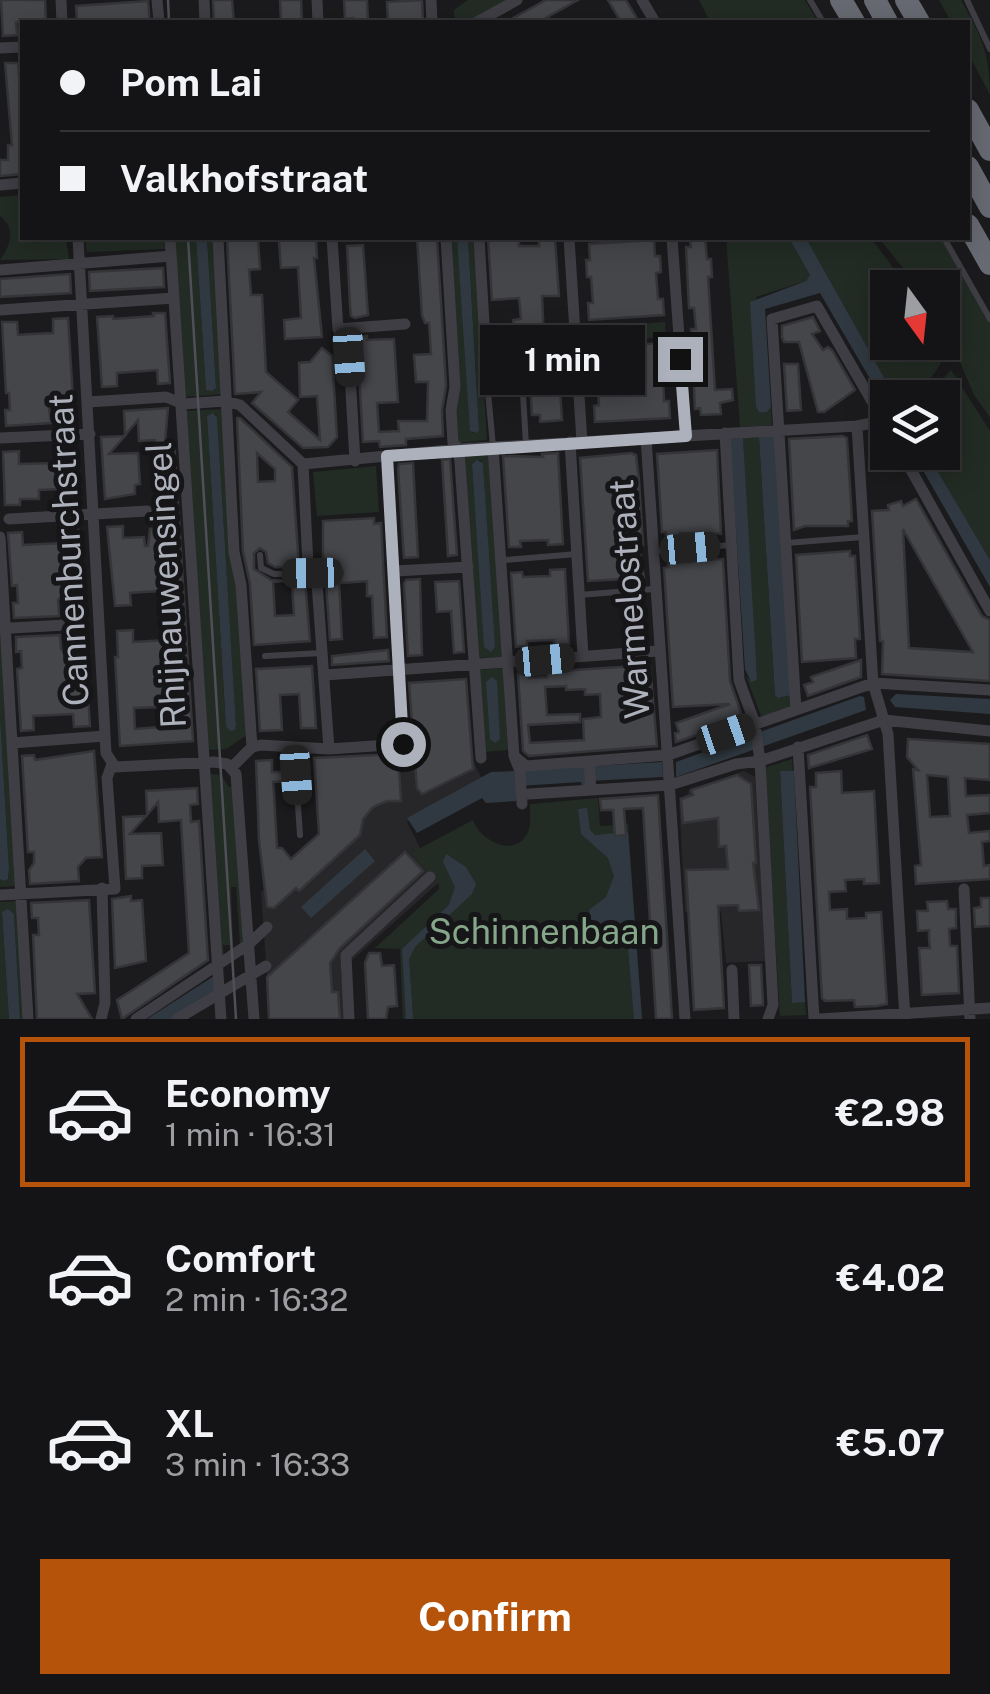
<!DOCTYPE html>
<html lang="en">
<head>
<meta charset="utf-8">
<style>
	:root { --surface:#141416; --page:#1d1d1f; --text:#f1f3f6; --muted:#9d9ea1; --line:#333335; --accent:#b45309 }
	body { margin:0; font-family:"Public Sans",sans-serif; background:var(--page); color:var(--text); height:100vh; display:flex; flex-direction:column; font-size:38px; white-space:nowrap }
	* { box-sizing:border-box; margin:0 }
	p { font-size:32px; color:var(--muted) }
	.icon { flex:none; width:55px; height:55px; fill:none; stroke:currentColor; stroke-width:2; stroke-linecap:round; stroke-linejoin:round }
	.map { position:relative; height:1019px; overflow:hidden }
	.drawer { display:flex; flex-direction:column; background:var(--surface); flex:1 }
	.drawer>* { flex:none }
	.guide { position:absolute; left:20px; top:20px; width:950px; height:220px; border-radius:0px; box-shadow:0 5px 25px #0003,0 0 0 2px var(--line); display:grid; align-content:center; height:220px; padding:0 40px; background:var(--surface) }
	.needle { width:65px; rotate:165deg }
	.tools { position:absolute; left:870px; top:270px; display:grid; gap:20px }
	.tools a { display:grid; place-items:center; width:90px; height:90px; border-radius:0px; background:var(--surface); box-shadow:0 5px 25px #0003,0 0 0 2px var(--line); font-size:50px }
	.end { position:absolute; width:45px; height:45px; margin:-22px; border:12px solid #adb1bc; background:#111; box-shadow:0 0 0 5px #111 }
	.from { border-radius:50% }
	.bubble { position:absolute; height:70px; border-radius:0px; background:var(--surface); box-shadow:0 5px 25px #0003,0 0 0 2px var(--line); font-size:32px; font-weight:700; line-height:70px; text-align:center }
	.car { position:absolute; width:30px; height:60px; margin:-30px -15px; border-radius:12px; box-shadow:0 0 8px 2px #0007; background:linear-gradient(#222 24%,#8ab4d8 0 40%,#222 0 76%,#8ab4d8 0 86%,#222 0) }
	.guide b { display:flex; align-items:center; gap:35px; height:95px; font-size:38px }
	.guide b+b { border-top:2px solid var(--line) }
	.guide i { width:25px; height:25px; background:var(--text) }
	ul { padding:18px 0 0; list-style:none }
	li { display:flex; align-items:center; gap:30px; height:150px; margin:0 20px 15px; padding:0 20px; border:5px solid transparent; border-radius:0px }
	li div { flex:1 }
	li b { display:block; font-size:38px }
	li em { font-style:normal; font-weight:700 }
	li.current { border-color:var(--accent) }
	li>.icon { width:90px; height:90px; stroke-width:1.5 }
	.button { display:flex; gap:20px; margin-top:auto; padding:20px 40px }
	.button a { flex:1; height:115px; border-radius:0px; background:var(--accent); color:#fff; font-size:40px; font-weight:700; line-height:115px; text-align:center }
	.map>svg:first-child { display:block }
	.built { fill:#27272a }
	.green { fill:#222b24; fill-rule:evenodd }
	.water { fill:#303941 }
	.building { fill:#45464a; stroke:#353539; stroke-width:2.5; fill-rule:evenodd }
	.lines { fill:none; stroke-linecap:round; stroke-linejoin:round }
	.lane { stroke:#3e3e44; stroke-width:6 }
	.street { stroke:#3e3e44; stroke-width:11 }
	.highway { stroke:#686a73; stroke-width:22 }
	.tram { stroke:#4f5057; stroke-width:2.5 }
	.route { stroke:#adb1bc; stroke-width:12 }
	.labels { text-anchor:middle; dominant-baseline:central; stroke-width:10; stroke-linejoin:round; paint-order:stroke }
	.street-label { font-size:35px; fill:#adb1bc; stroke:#161518 }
	.park-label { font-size:35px; fill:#85a689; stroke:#161518 }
</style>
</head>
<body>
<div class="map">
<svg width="990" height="1019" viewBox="0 0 990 1019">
	<rect width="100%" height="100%" fill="#1b1b1d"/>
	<path class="built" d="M469 752 483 781 407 822 438 883 341 970 346 1019H270L261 892 339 826 340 791Z
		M744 771 755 777 766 961 726 963 721 911 685 912 679 798 688 794 689 790Z"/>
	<path class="green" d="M468 0H510L469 22H455L454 10Z
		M699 0H805L818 22H710Z
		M939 0H961C981 36 990 53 990 95L968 53V22H951Z
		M22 195V238H66L69 259 0 260C10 246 17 229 0 216V197Z
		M85 238H164L165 249 87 252Z
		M175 238H196L206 390 212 391 216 388 207 238H215L225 394 185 397Z
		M449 238H457L472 433 479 429 468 238H475L487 440 457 443Z
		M726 238H789L811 275 806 281 756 297 767 412 771 407 772 425 740 427Z
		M806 238H871L906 285 907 287 888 288V342H943L946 354C935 374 921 397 895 397Z
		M879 238H941L990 320V417L974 395 943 322 942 288 918 287Z
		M665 322 666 337 588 343 586 328Z
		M951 370 990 431V560L927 453 942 452V398H925Z
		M223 409 247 735 226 749 206 750 185 411ZM216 414 217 417 236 728 226 726 207 416Z
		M759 437 775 694 779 698 792 695V709L762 719 746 676 751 681 743 438Z
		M490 453 503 657 477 658 465 454ZM480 460 483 463 488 546 485 649 472 464Z
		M376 466 379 512 317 516 313 472Z
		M0 630 18 886 0 887V879L3 881 9 876V869L0 716Z
		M503 668 508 750 484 752 479 670Z
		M792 759 793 771H780L792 1002H805L806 1015 780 1016 764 768Z
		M209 774 221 775 229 787H233L243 943 240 944 236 887H231L233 945H223L224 955 220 957Z
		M598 798 600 826 628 824 642 1019H403L400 949 375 948 439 889V885L411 853 473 820C480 841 518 861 529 829 531 822 530 812 530 804Z
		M19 901 26 1019H20L14 914 2 912 9 1019H0V902Z"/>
	<path class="water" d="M196 238H207L216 388 212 391 206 390Z
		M457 238H468L479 430 477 433 470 431Z
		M789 238H806L895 397 888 398 887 408 820 293 765 309 771 407 767 412H759L756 407 750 302 806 281 810 275Z
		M213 413 217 417 236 725 235 730 230 731 226 726 207 416Z
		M775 436 792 695 778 698 775 695 759 437Z
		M743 438 757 680 751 682 745 669 730 439Z
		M913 453H927L990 560V587Z
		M477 460 483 463 495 647 491 652 484 647 472 464Z
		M492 677 497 681 500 739 495 743 490 739 486 682Z
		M896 694 990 699V714L895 707 890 700Z
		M860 696 864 697 866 710 676 777V762Z
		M0 716 9 869 8 879 3 881 0 879Z
		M662 762 663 777 589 781 588 785 582 786 581 782 519 786 516 801 486 803 482 798 417 833 407 818 491 772 514 771 518 775 525 770Z
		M780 771H794L805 1002 792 1003Z
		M587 808 590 830 595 835 628 832 642 1019H634L628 948 593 926 589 910 606 897 614 876 608 858 581 834 578 809Z
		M365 849 375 861 311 918 301 907Z
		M446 854 466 867 476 884 472 894 415 947 409 959 413 1019H406L402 949 449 905 455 887 443 862Z
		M8 909 14 914 20 1019H9L2 912Z
		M214 976 215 991 172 1019H147Z"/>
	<path class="building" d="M1 0H45L46 22H16L17 35 3 36Z
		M213 0H232L234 22H214Z
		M280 0H301L302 22H281Z
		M344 0H367L368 22H353V18L345 19Z
		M422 0 423 22H388L387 2Z
		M546 0H578L544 19 546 22H506Z
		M608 0H626L639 22H621Z
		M148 1 150 22H77L76 6Z
		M5 63H18L22 112V174L0 176V160H8V145H12Z
		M227 238H258L260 269 249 270 251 295H262L266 372 298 400 288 412 320 440 317 396 300 397 299 363 310 362 322 348 332 356 337 437 328 447 303 448 252 403 261 392 235 394Z
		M299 238H316L317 258H314L322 337 285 339 284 320 301 318 298 267 281 268 279 241Z
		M417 238H437L446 386 442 410 443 436 406 439V445L380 447 379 441 363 442 357 337 367 336V340L394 339 398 402 377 403 379 432 399 431 398 421H427L428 382H416L414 355 431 354 429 323H425L422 315Z
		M488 238H519V246H539V240L555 239 559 296H542L545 359 558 358 562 420 540 422V415H532L530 382 497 384 495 349 515 347 513 320 521 319 519 298 492 300Z
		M690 238H705L707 259H711L712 277H708L715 390 732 389 733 400 720 403 721 414 701 415 700 408 695 409 691 329H696L694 308H689L686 247H691Z
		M654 240 655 256H660L661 272 656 273 658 299H663L664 315 589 320 588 303H593L591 277H587L586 260H590L589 244Z
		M363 245 368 315 355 318 351 316 350 304 347 246Z
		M163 268 164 287 90 291 89 272Z
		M70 274 71 293 0 297V279Z
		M153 313H165L170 383 158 384 157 370 117 373V386L102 387 97 317 113 316V319L154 316Z
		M813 317 820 331 812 334 823 350 828 347 832 350 855 390 824 412H818L799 342H784L782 337V326Z
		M68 318 73 398 57 399 53 404 49 408 51 423 6 426 5 410H10L9 393H6L2 322H17L18 335 32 334 53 333V319Z
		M661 343 662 359H666L667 375H663L664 401H669L670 418 595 422 594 406 599 405 597 379H593L596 347Z
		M784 364H798L801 410 787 411Z
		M168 408 165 442 174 441 193 741 120 746 115 657H118L117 631 133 630V642L167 640 165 603 164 591 143 592 130 593 131 605 115 606 107 527 123 526V538L144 537 145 546H148L150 529 160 528 155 440 139 441 138 420 125 435 124 411ZM158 707 159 727 135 729 134 708Z
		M237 418H240L292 467 299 567H275L268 563 266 552 260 548 254 553V569L271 580 285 581 273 582 275 616 294 615 292 581 305 580 310 641 254 645 250 584 243 551ZM257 453 275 469V481L258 482Z
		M125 436 109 454 138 453 140 484 135 485V494L105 499 101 437Z
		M843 436 847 438 852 521H848V526H805L794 530 789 439Z
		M73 448 76 501 60 502 59 489 39 490V499H20V505H5L3 452 19 451V464L58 463 57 449Z
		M717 450 721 534 680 533V536L666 537V532H662L657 454Z
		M558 453 563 544 548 545V540L520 541 521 547H509L503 456 543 457 542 454Z
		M631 453 636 455 639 480 643 545H639L644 578 588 581 580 458Z
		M450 459 457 555 448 556 442 460Z
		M413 463 418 557 404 558 398 469 399 464Z
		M916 499 982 616 990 620V681L882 674 883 641H880L872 511 889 510 888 505 901 501 903 506ZM903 529 925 568 973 652 909 648Z
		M374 518V524L381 523 387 637 374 638 372 596H367V581L340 583 343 572 338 561 323 562V521Z
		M78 528 82 590 66 591 58 600 59 616 14 618 13 603H18L17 585 12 586 8 533 22 532 23 545 63 543 62 530Z
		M850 551V556H855L860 639H855L856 658 802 662 796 555Z
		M723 559 730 681 743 719 676 742 675 733 679 732 676 723 730 704 673 707 664 568 668 567V562Z
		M565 569 569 644 554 645V640L527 641V646L516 647 511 573 522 572 523 577 550 576V570Z
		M420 579 422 655 408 656 404 584 406 580Z
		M339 581 342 639 330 640 326 582Z
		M459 581 464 652 454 653 451 611 437 612 435 582Z
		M60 635 61 649 70 657 85 656 90 726 74 727 73 714 33 716 34 730 21 731 17 669 22 668 21 651 16 652V637Z
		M388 650 389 661 332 665V656Z
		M861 660V677L808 696 804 685 813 682 811 677Z
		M650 665 657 746 529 756 523 751 518 674 529 673V678L547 677 546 672ZM566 686V690L585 689V695L600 694 601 717 583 719 584 740 530 743 528 725 580 722V714L547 715 545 687Z
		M312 666 316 728H301L299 694 280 695 282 730 260 731 256 669Z
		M466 679 473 769 422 794 417 788 409 683Z
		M867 735 872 749 809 768 808 755Z
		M908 739 990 744V780L965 778 966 796 990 795V813L967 815 969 833 990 831V841L982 842 984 866 990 865V879L916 884 915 866 921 865 913 769 918 770 907 757ZM927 775 948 777 950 816 930 817Z
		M94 751 102 857 86 858 78 867 79 881 30 884 29 870 34 863V852H28L22 756 34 755 35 760Z
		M398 754 401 801H387L373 807 363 819 360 835 299 891 296 888 274 908 267 907 259 840 256 761 272 760V772H287V781L273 782 274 794 277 848H282L291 859 319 834 314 758Z
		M841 771 842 793 874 791 879 883 864 884V879L845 880 846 891 829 892 830 910 847 909V919L866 918V913L881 912 887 1004 877 1006 855 1007 854 1000 825 1001 822 998 810 787H816V773Z
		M737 775 751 784 756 863H753L759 910 739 911 738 905 718 906 724 1008 694 1010 686 870 728 869 726 846 719 847 718 818 683 823 681 799 693 795 691 790Z
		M197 788 198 804 190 805 191 822 199 821 208 960 122 1019 117 1000 189 953 181 820 159 822 158 802 147 815 146 791Z
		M658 795 670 985 672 1019H656L643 808 624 809 626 835 615 836 613 810H601L600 799Z
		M146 816 130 834 161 833 163 865 142 866V878L126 879 123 817Z
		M405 852 423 871 340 948 330 963 332 992H338L340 1019H269L267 977Z
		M131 896V901L142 900 146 961 115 968 112 899Z
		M981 898H990V926L975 927 974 908 981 907Z
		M89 900 95 993 77 994 92 1019H37L33 935H39L38 918H32L31 903Z
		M947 901 948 909H956V928L949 929 950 946H957L959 993 922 995 919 948H930L929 939V930L918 931 917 911H928L927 902Z
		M369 953H380L382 966 394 965 397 1006 388 1007 386 1019H368L365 963Z
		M749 965H761L763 1005 751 1006Z"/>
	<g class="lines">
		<path class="lane" d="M810 0 823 22
			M967 0 990 49
			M944 238 990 319
			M493 446 488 392 517 390 523 394 526 445
			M786 543 863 537
			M653 551 731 545
			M260 555 261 568 274 574 336 573
			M505 560 577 554
			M579 595 654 589
			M265 656 322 653
			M294 746 300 835"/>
		<path class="street" d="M61 0 62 22
			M157 0 159 22
			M204 0 205 22
			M317 0 318 22
			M431 0 432 22
			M642 0 655 22
			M477 22 517 0
			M0 48 22 47
			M0 185 22 183
			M78 238 106 753 115 767 214 762 227 764 236 774 254 1019
			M170 238 221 1019
			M218 238 234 552 241 585 252 747
			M332 238 338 329 349 357 355 461
			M446 238 455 387 451 410 453 443 459 449 481 758
			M479 238 488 392
			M569 238 582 442
			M672 238 686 435
			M0 270 171 256
			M0 310 174 298
			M338 329 405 324
			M88 402 166 397 183 404 225 401 240 405 303 464
			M725 433 739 680 755 724 760 761 773 1005 768 1019
			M0 438 90 434
			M646 438 685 1019
			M570 442 583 656
			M493 447 514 756
			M901 452 990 611
			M303 464 459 449 857 426 872 423 880 415
			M303 464 308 565 317 583 329 749
			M9 519 147 511
			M0 537 28 1019
			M395 571 468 567
			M12 628 65 625
			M325 675 658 651
			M796 710 772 319 817 306 888 429
			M12 743 105 736
			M798 747 814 1019
			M589 762 591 790
			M231 768 252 747 261 745 329 749 403 744 387 456
			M529 794 670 785 736 764 760 761 884 720 990 731
			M522 804 520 771 514 756 526 766 668 755 873 683 857 426
			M964 889 970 1019
			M0 895 115 889 107 778 112 764
			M732 970 734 1019
			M101 1019 105 1003 102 888
			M136 1019 249 944 267 927
			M177 1019 266 966
			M349 1019 346 955 430 877
			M820 1019 990 1008
			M905 1019 888 734 873 683 990 690"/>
		<path class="highway" d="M841 0 854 22
			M875 0 887 22
			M906 0 919 22
			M968 110 990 150
			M968 167 990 207
			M968 225 990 264"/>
		<path class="tram" d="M168 0 169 22
			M188 238 236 1019"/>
	</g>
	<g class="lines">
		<path class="route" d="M403 744 387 456 686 436 680 359"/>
	</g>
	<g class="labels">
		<g class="street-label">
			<text transform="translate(68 550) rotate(-93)">Cannenburchstraat</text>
			<text transform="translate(166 585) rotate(-93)">Rhijnauwensingel</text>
			<text transform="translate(629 599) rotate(-94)">Warmelostraat</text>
		</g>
		<g class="park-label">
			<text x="544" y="931">Schinnenbaan</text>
		</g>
	</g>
</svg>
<div class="tools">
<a><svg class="needle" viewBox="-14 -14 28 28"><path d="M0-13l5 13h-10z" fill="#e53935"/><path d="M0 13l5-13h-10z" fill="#9d9ea1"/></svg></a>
<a><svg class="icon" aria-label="layers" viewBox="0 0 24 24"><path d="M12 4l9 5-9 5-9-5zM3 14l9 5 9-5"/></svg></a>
</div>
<i class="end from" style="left:403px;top:744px"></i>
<i class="end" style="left:680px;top:359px"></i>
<div class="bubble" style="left:480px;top:325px;width:165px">1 min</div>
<i class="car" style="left:349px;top:357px;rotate:176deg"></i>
<i class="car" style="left:690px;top:548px;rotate:85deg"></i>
<i class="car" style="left:312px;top:573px;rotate:269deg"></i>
<i class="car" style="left:545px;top:660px;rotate:85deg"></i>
<i class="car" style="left:726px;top:734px;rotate:71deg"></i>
<i class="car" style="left:296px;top:775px;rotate:176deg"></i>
<div class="guide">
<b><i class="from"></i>Pom Lai</b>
<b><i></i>Valkhofstraat</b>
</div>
</div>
<section class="drawer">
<ul>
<li class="current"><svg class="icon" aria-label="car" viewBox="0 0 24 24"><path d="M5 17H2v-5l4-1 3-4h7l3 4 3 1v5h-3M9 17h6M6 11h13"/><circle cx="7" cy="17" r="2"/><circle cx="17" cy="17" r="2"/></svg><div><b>Economy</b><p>1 min · 16:31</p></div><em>€2.98</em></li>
<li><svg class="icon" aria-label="car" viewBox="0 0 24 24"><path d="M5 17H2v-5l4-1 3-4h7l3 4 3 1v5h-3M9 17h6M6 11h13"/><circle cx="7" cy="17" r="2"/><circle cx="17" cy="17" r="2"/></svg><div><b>Comfort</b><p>2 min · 16:32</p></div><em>€4.02</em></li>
<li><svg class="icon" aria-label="car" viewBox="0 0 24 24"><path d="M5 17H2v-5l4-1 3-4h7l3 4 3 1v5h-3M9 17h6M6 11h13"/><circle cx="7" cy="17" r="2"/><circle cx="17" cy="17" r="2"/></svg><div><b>XL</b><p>3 min · 16:33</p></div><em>€5.07</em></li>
</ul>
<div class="button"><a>Confirm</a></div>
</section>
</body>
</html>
